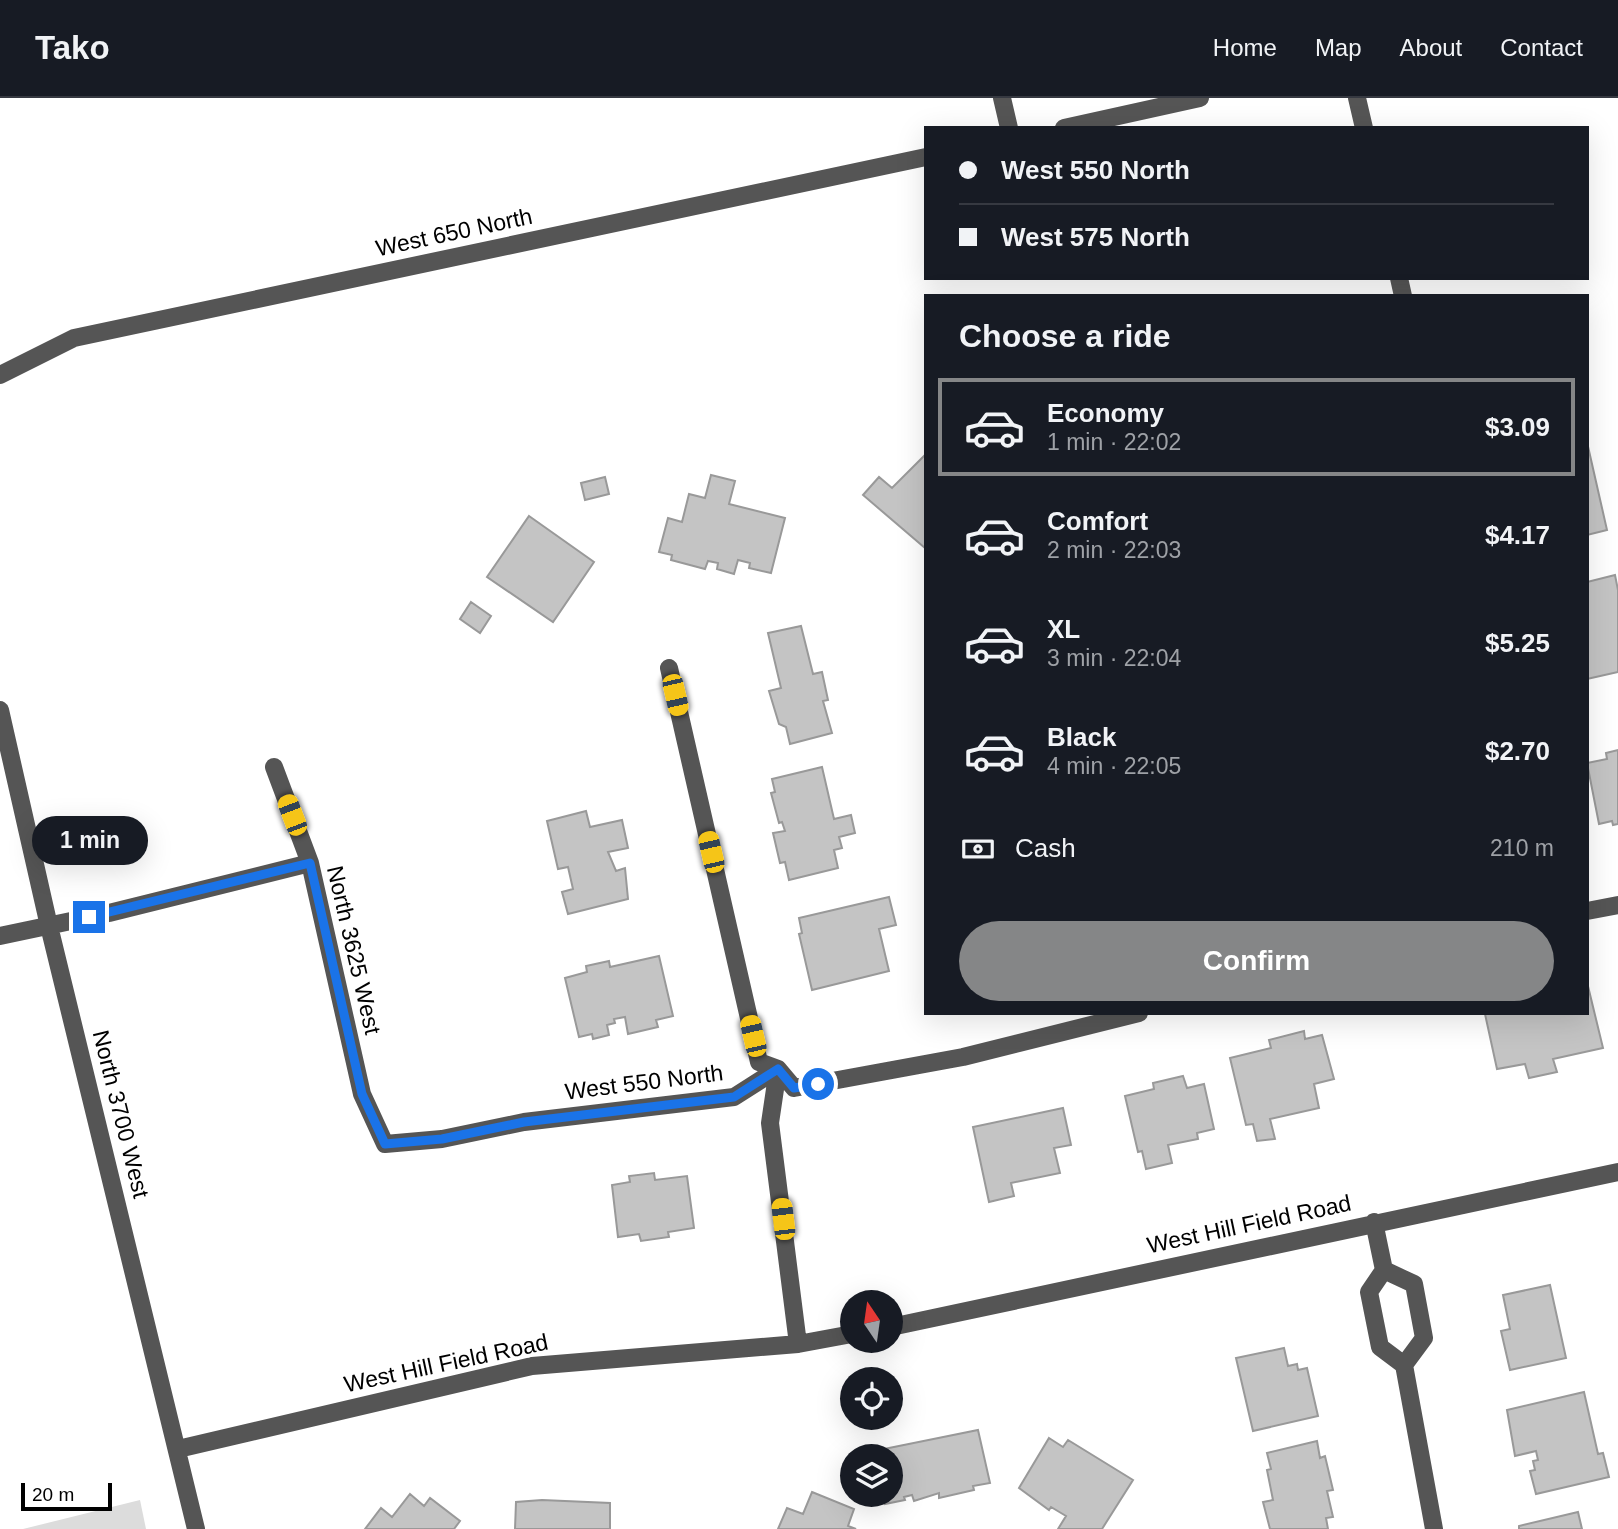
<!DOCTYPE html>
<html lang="en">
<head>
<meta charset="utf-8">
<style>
	:root { --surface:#171b24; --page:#242831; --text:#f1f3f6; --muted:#9ea1a6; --line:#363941; --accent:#858687 }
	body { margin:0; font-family:Helvetica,sans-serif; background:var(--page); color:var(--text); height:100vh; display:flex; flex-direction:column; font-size:26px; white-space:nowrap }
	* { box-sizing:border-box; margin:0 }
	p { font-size:23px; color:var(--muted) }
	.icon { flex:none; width:38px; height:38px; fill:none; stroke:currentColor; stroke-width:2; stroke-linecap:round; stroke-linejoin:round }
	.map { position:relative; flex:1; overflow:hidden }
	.drawer { position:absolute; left:924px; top:196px; width:665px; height:721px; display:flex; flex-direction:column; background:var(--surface); border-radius:0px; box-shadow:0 7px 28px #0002 }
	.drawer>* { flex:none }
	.banner { position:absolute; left:924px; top:28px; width:665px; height:154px; border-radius:0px; box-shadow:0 7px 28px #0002; display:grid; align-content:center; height:154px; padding:0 35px; background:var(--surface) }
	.needle { width:46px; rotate:347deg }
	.controls { position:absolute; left:840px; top:1192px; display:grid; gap:14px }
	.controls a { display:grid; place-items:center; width:63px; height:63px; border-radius:50%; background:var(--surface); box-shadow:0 7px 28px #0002; font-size:35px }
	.scale { position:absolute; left:21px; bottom:18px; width:91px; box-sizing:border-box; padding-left:7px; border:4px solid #000; border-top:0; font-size:19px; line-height:24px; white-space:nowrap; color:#000; -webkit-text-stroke:5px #fff; paint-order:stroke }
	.end { position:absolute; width:32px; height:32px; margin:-16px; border:9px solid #1a73e8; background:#fff; box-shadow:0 0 0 4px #fff }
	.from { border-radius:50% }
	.bubble { position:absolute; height:49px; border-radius:24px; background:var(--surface); box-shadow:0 7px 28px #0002; font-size:23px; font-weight:600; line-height:49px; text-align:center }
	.car { position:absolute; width:21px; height:42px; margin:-21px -10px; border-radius:9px; box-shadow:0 0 5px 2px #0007; background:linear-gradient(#f5c518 24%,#345 0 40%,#f5c518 0 76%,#345 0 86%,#f5c518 0) }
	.banner b { display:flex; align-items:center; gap:24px; height:66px; font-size:26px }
	.banner b+b { border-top:2px solid var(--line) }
	.banner i { width:18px; height:18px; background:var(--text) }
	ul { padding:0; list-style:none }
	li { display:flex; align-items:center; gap:21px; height:98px; margin:0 14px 10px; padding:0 21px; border:4px solid transparent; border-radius:0px }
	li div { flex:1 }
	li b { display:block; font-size:26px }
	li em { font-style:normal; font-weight:600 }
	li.active { border-color:var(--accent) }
	li>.icon { width:63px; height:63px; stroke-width:1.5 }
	h2 { padding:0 35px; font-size:32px; line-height:84px }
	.pay { display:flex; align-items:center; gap:18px; height:77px; padding:0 35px; font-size:26px }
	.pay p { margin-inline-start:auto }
	.cta { display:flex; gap:14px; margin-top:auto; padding:14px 35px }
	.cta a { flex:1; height:80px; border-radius:42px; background:var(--accent); color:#fff; font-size:28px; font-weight:600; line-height:80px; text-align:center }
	header { display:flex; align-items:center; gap:42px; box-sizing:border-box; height:98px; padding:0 35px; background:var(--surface); border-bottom:2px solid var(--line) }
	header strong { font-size:33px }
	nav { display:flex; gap:38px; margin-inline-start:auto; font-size:24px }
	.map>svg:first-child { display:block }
	.green { fill:#dcdcdc }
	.building { fill:#c4c4c4; stroke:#999; stroke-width:2 }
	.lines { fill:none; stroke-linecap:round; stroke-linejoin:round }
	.minor { stroke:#555; stroke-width:18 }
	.route { stroke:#1a73e8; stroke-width:9 }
	.labels { text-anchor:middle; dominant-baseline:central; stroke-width:7; stroke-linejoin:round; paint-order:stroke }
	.street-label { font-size:23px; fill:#000; stroke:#fff }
</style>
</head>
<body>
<header>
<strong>Tako</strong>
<nav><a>Home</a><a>Map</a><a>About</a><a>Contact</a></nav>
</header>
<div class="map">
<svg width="1618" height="1431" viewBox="0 0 1618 1431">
	<rect width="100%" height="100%" fill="#fff"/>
	<path class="green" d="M140 1402 146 1431H23Z"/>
	<path class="building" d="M1587 344 1607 432 1587 437Z
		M926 356V450H925L863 397 879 379 892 390Z
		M711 377 735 383 729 406 785 420 771 475 749 470 750 465 738 462 734 476 717 471 718 465 708 463 705 471 671 462 672 457 659 454 668 420 682 424 689 396 705 400Z
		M605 379 609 396 585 402 581 385Z
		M529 418 594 464 553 524 487 479Z
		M1615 477 1618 492V574L1587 581V484Z
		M471 504 491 518 480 535 460 521Z
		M801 528 813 576 822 574 828 602 823 603 832 635 790 646 786 629 779 626 769 593 781 590 768 535Z
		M1618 652V726L1613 727 1612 723 1599 726 1587 665 1607 661 1606 655Z
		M822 669 834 721 851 717 855 735 839 739 842 750 834 752 838 770 789 782 785 764 780 765 773 735 785 733 782 724 779 725 771 695 775 694 772 681Z
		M586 713 590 729 622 722 628 750 608 754 616 773 625 770 628 801 568 816 562 794 573 791 568 769 558 771 547 723Z
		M889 799 896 827 879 831 889 873 812 892 799 836 802 835 799 820Z
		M659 858 673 918 656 922 658 929 628 936 625 919 614 921 615 925 607 927 609 937 593 941 592 936 579 939 565 880 587 874 586 868 609 863 610 869Z
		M1587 884 1603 950 1553 961 1557 974 1529 980 1525 966 1497 971 1485 916 1587 915Z
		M1304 933 1305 941 1322 937 1334 981 1314 986 1319 1010 1270 1021 1275 1041 1257 1043 1253 1026 1246 1027 1230 960 1271 950 1269 942Z
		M1183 978 1187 990 1204 986 1214 1031 1197 1035 1198 1041 1168 1047 1172 1065 1146 1071 1142 1053 1138 1054 1125 998 1154 991 1153 985Z
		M1063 1010 1071 1047 1054 1050 1060 1075 1011 1085 1014 1098 989 1104 973 1029Z
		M654 1075 655 1082 687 1078 694 1130 668 1134 669 1139 641 1143 639 1136 618 1139 612 1087 630 1084 629 1078Z
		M1550 1187 1566 1260 1510 1272 1501 1233 1510 1231 1503 1197Z
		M1284 1250 1288 1268 1297 1266 1298 1272 1307 1270 1318 1318 1253 1333 1236 1260Z
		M1584 1294 1598 1356 1603 1355 1609 1379 1536 1396 1530 1373 1535 1372 1533 1363 1538 1362 1536 1353 1515 1358 1507 1312Z
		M978 1332 990 1385 973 1388 974 1392 939 1400V1395L914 1403 912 1397 904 1399 905 1402 885 1406 883 1396H891V1358H875L874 1353Z
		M1049 1340 1063 1349 1068 1342 1133 1382 1102 1431H1058L1066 1418 1051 1409 1049 1412 1019 1390Z
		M1317 1343 1320 1360 1325 1358 1333 1392 1327 1393 1333 1419 1326 1420 1328 1431H1270L1263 1404 1273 1402 1267 1372 1271 1371 1267 1355Z
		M812 1394 854 1411 848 1428 856 1431H778L787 1410 803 1416Z
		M410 1396 424 1408 430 1400 460 1423 454 1431H365L381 1410 392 1419Z
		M542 1402 610 1405V1431H515L516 1404Z
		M1578 1414 1582 1431H1519V1428Z"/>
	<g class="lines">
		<path class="minor" d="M1002 0 1009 30
			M1357 0 1364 30
			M1064 30 1200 0
			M1399 180 1403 198
			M0 277 74 240 926 59
			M669 570 759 964 778 971 770 1025 798 1246
			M0 612 49 828 196 1431
			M274 669 310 765 362 996 385 1046 442 1041 524 1024 734 999 778 971 794 990 963 959 1139 915
			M1587 813 1618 807
			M0 838 109 815 310 765
			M1374 1124 1384 1172 1369 1194 1380 1249 1404 1267 1434 1431
			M1384 1172 1414 1186 1424 1240 1404 1267
			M891 1229 1618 1074
			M178 1351 532 1268 798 1246 852 1236"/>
	</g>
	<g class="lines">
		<path class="route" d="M89 819 310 765 362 996 385 1046 442 1041 524 1024 734 999 778 971 794 990 818 986"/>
	</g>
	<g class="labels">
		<g class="street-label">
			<text transform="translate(454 134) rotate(-12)">West 650 North</text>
			<text transform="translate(354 852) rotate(77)">North 3625 West</text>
			<text transform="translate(644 984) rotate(-7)">West 550 North</text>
			<text transform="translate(121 1016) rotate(76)">North 3700 West</text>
			<text transform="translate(1249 1126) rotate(-12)">West Hill Field Road</text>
			<text transform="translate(446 1265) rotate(-12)">West Hill Field Road</text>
		</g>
	</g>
</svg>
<div class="controls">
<a><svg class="needle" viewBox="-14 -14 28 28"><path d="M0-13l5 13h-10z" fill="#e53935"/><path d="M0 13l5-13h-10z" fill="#9ea1a6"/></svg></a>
<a><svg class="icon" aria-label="locate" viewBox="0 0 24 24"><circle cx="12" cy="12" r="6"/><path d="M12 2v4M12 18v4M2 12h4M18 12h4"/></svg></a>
<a><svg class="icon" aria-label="layers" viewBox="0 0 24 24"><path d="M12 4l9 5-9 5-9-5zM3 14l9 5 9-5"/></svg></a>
</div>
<div class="scale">20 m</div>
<i class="end from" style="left:818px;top:986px"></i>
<i class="end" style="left:89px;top:819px"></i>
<div class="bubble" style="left:32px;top:718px;width:116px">1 min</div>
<i class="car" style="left:675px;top:597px;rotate:167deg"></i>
<i class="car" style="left:292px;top:717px;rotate:339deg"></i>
<i class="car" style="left:711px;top:754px;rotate:347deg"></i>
<i class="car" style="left:753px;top:938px;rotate:347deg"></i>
<i class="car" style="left:783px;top:1121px;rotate:353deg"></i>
<div class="banner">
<b><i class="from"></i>West 550 North</b>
<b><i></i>West 575 North</b>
</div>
<section class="drawer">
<h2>Choose a ride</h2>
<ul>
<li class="active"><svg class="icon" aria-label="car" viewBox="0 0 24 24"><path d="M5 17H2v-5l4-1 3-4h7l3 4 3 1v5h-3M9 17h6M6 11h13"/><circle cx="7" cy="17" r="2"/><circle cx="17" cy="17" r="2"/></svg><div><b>Economy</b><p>1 min · 22:02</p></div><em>$3.09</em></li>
<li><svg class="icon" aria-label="car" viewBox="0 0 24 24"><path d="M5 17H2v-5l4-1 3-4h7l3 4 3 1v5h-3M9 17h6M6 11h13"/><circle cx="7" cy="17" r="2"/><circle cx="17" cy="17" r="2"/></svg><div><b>Comfort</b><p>2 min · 22:03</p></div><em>$4.17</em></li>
<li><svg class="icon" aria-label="car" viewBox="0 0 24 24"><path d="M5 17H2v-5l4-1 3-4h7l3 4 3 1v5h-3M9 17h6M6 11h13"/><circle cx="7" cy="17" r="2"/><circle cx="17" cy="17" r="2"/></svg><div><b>XL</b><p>3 min · 22:04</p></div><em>$5.25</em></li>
<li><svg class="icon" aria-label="car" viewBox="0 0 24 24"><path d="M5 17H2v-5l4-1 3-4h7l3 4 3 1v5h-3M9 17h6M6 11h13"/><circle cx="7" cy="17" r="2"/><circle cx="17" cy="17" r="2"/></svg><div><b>Black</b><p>4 min · 22:05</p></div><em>$2.70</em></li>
</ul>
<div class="pay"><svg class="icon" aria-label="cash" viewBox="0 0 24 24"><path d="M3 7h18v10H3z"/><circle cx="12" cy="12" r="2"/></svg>Cash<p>210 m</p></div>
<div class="cta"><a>Confirm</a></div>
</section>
</div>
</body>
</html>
